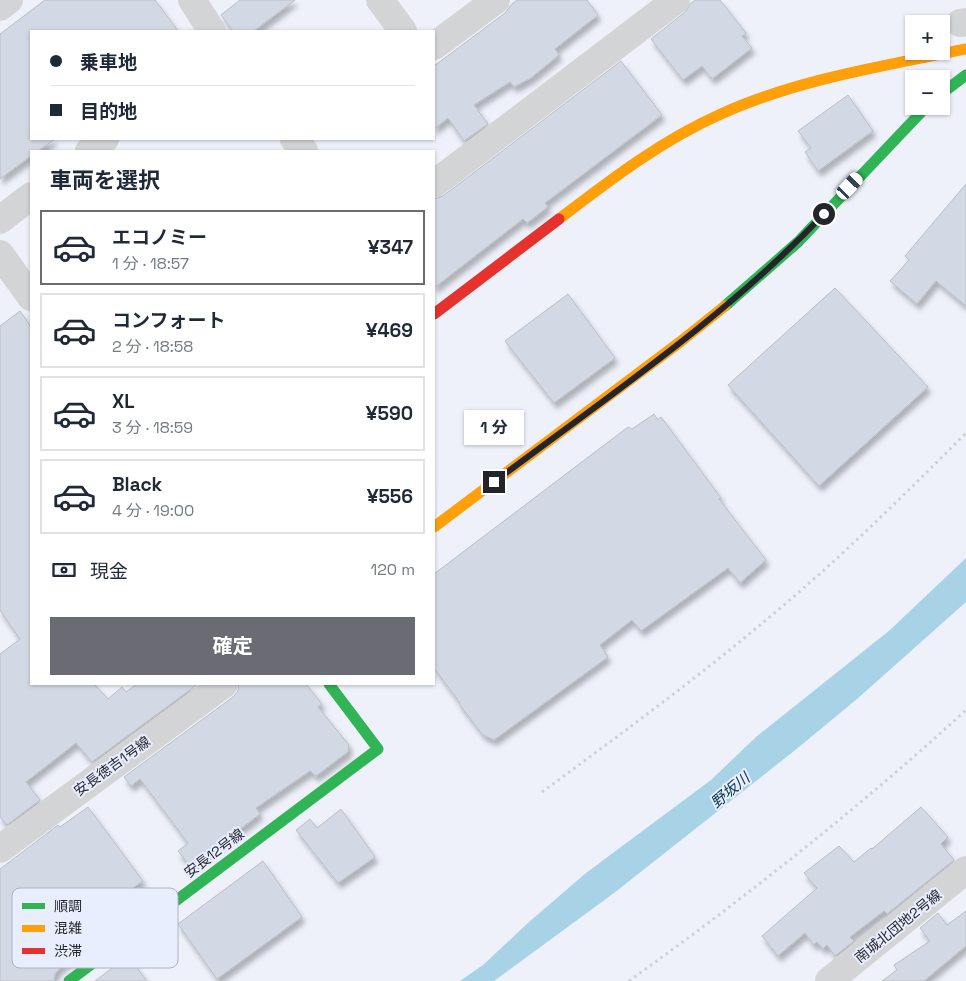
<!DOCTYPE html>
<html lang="ja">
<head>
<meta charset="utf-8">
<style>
	:root { --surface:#fff; --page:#f6f6f7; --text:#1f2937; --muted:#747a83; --line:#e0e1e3; --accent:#6b6c73 }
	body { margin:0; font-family:"Space Grotesk","Noto Sans JP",sans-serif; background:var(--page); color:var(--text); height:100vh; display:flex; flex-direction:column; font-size:19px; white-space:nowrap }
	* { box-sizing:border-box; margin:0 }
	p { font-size:16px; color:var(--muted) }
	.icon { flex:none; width:28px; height:28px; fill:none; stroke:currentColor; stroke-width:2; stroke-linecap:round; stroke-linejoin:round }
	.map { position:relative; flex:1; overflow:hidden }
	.drawer { position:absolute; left:30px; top:150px; width:405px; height:535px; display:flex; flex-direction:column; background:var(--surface); border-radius:0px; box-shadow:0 1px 4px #0004 }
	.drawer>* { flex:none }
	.hud { position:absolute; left:30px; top:30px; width:405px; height:110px; border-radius:0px; box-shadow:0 1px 4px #0004; display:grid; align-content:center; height:110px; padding:0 20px; background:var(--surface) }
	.controls { position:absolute; left:905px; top:15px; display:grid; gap:10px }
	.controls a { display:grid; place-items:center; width:45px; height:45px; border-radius:0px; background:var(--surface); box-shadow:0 1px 4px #0004; font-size:25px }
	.end { position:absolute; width:22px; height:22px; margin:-11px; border:6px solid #24252b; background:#fff; box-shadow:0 0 0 2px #fff }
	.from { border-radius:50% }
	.bubble { position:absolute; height:35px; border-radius:0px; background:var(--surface); box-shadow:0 1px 4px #0004; font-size:16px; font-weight:700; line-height:35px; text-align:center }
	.car { position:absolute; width:15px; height:30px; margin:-15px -8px; border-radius:6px; box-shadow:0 0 4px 1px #0007; background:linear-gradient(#fff 24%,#345 0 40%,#fff 0 76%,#345 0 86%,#fff 0) }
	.hud b { display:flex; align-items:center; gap:18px; height:48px; font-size:19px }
	.hud b+b { border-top:1px solid var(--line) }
	.hud i { width:12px; height:12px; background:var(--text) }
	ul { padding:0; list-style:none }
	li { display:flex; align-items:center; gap:15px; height:75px; margin:0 10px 8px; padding:0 10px; border:2px solid var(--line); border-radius:0px }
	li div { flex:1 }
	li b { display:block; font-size:19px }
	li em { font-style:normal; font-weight:700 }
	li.current { border-color:var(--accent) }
	li>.icon { width:45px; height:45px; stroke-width:1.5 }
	h2 { padding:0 20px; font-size:22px; line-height:60px }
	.pay { display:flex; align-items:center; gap:12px; height:55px; padding:0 20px; font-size:19px }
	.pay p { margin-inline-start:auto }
	.primary-button { display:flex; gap:10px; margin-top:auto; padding:10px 20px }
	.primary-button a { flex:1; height:58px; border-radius:0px; background:var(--accent); color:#fff; font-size:20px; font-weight:700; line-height:58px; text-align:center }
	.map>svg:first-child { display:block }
	.water { fill:#a8d2e6 }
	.building { fill:#d3d9e4; stroke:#b9bdc4; filter:url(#shadow) }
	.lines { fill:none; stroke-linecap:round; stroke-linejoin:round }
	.path { stroke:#cfd0d3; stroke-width:3; stroke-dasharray:2.5 4; stroke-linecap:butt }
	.street { stroke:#d3d4d5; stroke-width:28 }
	.fast { stroke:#30b455; stroke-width:11 }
	.slow { stroke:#ff9f0a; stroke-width:11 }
	.jam { stroke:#e5322d; stroke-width:11 }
	.route { stroke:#24252b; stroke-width:6 }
	.labels { text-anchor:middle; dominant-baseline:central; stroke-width:4; stroke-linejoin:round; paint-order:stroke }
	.street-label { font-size:14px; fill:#24252b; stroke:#e9eeff }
	.water-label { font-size:15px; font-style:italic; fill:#003445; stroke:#e9eeff }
	.key { fill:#e9eeff; stroke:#aeb2bf; stroke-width:1 }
	.key-label { font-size:14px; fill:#24252b }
</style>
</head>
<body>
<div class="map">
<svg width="966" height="981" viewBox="0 0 966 981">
	<defs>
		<filter id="shadow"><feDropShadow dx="3" dy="5.5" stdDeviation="2.5" flood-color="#0004"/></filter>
	</defs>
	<rect width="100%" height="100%" fill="#eef1fa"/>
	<path class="water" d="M966 558V602L857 699 794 751 614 893 494 981H460L483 965 529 922 586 873 711 780 756 737 890 630Z"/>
	<path class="building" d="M45 0H155L178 31H31V139H55L38 151H31V156L0 179V34Z
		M240 0H295L254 31H233L221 15Z
		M517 0H587L598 15 555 49 559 55 531 78 514 87 510 82 474 105 488 124 464 141 448 118 434 129V66L505 13 511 5Z
		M695 0H720L746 33 742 36 752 48 712 79 702 66 683 80 651 39 685 12 691 3Z
		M621 61 662 115 545 203 548 207 527 223 523 219 434 288V199L443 196Z
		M848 95 873 131 818 171 805 152 811 148 798 131Z
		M966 184V306L936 281 917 304 890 281 909 260 905 256Z
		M835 288 928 387 819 486 728 385Z
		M568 294 615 358 554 403 505 341Z
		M20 311 31 327V684H94L108 699 122 687 126 692 137 684H198L92 762 76 743 26 782 40 800 7 825 0 817V654L20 639 0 610V326Z
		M654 414 658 420 661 417 721 498 719 499 766 560 740 583 728 568 641 631 632 620 600 645 608 657 494 740 483 735 459 704 460 703 434 668V574L628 427 632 429Z
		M239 684H306L322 704 318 707 349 745 348 752 316 776 310 771 256 808 260 814 191 867 178 851 188 843 140 779 131 786 124 777 233 697 238 691Z
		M88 807 143 881 127 892 131 899 85 933 93 944 60 968 55 974 54 981H0V869L58 825 60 827Z
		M921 807 948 837 941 844 954 860 887 914 884 911 850 937 854 941 835 956 827 945 823 949 817 942 814 945 805 933 778 956 762 936 817 888 804 873 839 846 854 862 871 848 872 849Z
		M341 809 375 857 338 883 296 830 310 819 317 828Z
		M263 861 302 917 217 979 178 924Z
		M966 911V946L924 981H882L897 970 894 965 930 941 920 928 938 913 947 925Z
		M128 956 147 981H95Z"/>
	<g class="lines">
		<path class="path" d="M542 792C632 726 723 659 807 585 862 537 914 485 966 433
			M629 981C746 897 860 807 966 710"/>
		<path class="street" d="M192 0 212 31
			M380 0 403 31
			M0 7 9 0
			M960 23 966 22
			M434 46 496 0
			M294 139 304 151
			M89 151 105 139
			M434 184 676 0
			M0 220 31 196
			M0 254 31 297
			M0 849 224 684
			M829 981 966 870"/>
		<path class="fast" d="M941 94 966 75
			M725 306 798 242 927 106
			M69 981 378 749 329 684"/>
		<path class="slow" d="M559 219C610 180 662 140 721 114 798 79 884 66 966 49
			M434 527 680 342 725 306"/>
		<path class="jam" d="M434 314 559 219"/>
	</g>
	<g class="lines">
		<path class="route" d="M494 482C607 397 726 317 824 214"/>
	</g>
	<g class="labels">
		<g class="street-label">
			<text transform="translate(112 766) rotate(-36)">安長徳吉1号線</text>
			<text transform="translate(214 853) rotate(-37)">安長12号線</text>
			<text transform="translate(898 926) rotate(-39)">南城北団地2号線</text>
		</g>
		<g class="water-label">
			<text transform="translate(730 790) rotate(-40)">野坂川</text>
		</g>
	</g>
	<rect x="12" y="888" width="166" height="80" rx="8" class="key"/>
	<rect x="22" y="903" width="23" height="6" fill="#30b455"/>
	<rect x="22" y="925" width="23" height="7" fill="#ff9f0a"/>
	<rect x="22" y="948" width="23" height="6" fill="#e5322d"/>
	<g class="key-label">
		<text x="54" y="911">順調</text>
		<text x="54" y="933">混雑</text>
		<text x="54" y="956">渋滞</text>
	</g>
</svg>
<div class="controls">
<a>+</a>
<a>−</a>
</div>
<i class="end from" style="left:824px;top:214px"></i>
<i class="end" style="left:494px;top:482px"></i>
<div class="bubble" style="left:464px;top:410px;width:60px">1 分</div>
<i class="car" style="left:850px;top:186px;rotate:43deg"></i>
<div class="hud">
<b><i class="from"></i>乗車地</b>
<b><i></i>目的地</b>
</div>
<section class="drawer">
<h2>車両を選択</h2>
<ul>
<li class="current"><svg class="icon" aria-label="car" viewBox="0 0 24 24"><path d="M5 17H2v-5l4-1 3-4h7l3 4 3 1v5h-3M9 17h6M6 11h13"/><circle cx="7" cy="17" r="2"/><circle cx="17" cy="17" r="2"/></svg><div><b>エコノミー</b><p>1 分 · 18:57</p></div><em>¥347</em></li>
<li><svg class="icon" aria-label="car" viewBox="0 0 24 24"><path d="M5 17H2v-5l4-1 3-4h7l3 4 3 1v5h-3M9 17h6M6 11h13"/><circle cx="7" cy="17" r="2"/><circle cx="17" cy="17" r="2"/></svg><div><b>コンフォート</b><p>2 分 · 18:58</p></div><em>¥469</em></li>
<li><svg class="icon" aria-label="car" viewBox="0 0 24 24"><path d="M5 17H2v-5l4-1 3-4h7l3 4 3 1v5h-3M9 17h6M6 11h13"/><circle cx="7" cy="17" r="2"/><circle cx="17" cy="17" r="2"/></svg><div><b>XL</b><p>3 分 · 18:59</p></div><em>¥590</em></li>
<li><svg class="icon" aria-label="car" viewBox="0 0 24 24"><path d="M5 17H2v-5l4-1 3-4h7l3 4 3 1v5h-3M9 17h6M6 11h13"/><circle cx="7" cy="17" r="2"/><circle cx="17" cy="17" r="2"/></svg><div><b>Black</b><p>4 分 · 19:00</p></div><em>¥556</em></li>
</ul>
<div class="pay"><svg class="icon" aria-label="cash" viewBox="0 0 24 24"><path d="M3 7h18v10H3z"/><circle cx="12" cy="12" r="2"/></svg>現金<p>120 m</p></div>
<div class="primary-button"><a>確定</a></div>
</section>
</div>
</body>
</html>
